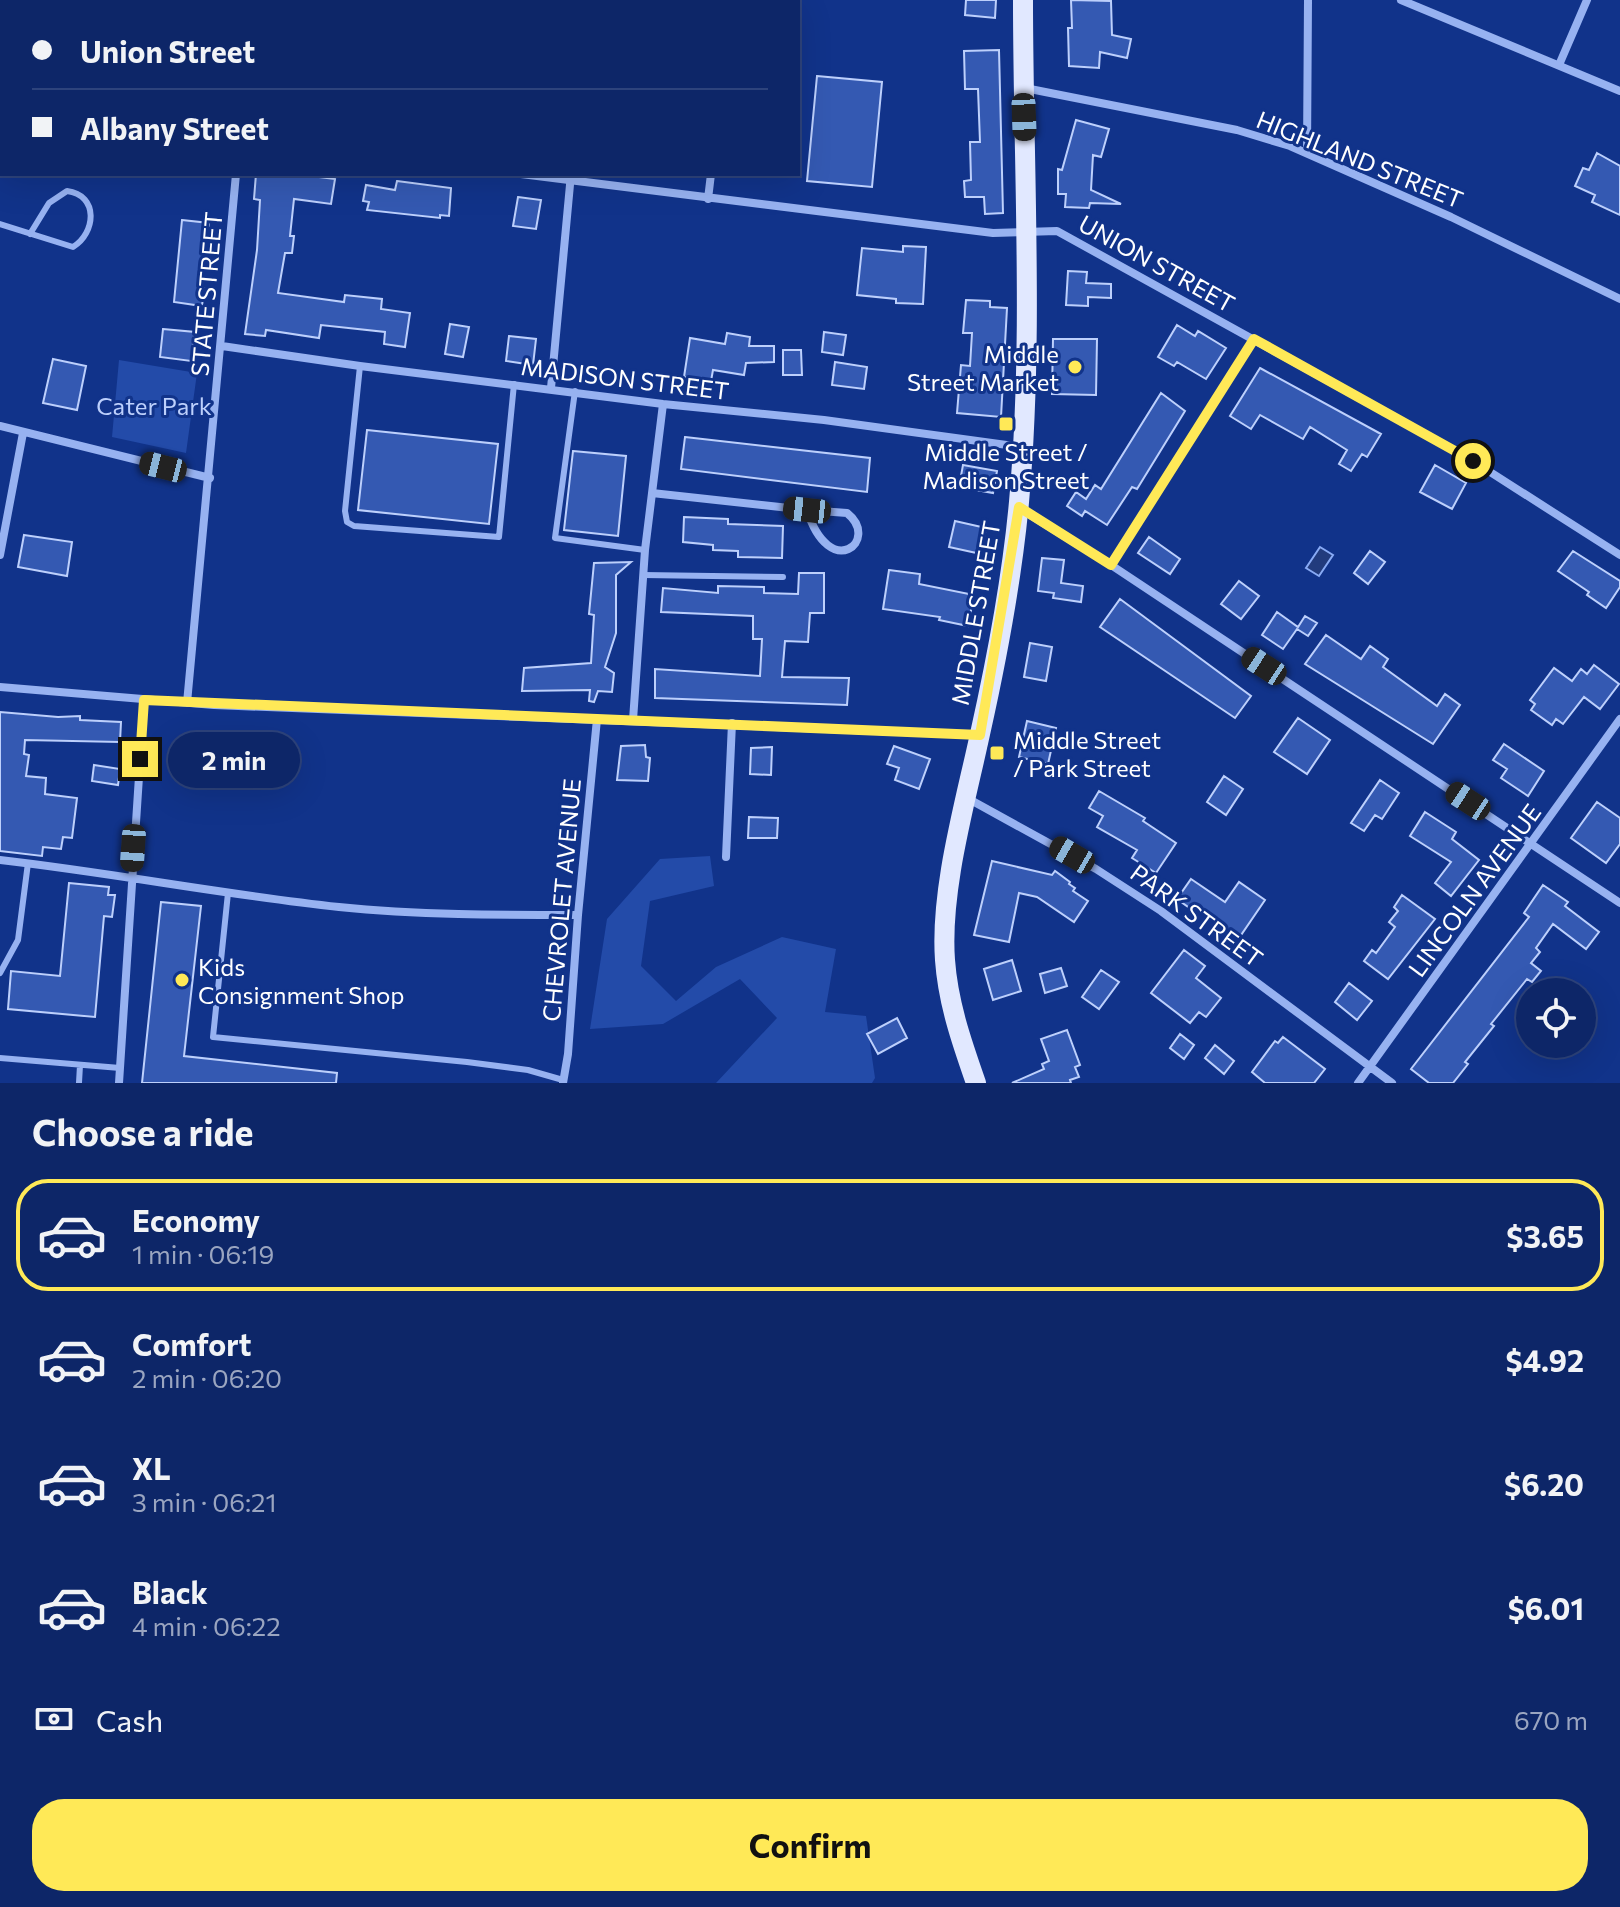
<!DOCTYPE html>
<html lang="en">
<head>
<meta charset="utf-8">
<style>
	:root { --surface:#0d2668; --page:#1b3271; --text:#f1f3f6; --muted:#9aa5c0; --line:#2d437c; --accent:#ffe957 }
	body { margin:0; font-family:Commissioner,sans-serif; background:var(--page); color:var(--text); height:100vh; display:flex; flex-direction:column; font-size:30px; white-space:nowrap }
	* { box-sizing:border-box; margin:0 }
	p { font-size:26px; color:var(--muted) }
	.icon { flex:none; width:44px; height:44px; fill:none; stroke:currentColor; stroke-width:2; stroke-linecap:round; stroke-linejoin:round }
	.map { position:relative; height:1083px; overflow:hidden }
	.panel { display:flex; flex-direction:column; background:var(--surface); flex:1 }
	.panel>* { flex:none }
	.guide { position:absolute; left:0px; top:0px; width:800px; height:176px; box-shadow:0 8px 32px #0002,0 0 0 2px var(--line); display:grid; align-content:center; height:176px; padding:0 32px; background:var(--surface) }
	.tools { position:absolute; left:1516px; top:978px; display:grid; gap:16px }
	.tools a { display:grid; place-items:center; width:80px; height:80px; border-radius:50%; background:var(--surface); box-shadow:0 8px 32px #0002,0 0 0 2px var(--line); font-size:40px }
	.end { position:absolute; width:36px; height:36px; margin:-18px; border:10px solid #ffe957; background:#111; box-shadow:0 0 0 4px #111 }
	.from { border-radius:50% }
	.bubble { position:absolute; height:56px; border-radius:28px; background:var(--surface); box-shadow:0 8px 32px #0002,0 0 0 2px var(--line); font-size:26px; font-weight:700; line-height:56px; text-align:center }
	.car { position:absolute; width:24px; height:48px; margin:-24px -12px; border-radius:10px; box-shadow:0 0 6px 2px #0007; background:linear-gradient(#222 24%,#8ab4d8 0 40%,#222 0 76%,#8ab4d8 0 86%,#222 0) }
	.guide b { display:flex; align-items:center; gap:28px; height:76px; font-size:30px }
	.guide b+b { border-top:2px solid var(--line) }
	.guide i { width:20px; height:20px; background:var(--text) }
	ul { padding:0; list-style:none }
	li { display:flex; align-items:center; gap:24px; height:112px; margin:0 16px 12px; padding:0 16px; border:4px solid transparent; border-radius:32px }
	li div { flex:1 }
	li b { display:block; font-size:30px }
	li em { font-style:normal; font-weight:700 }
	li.current { border-color:var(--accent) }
	li>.icon { width:72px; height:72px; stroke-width:1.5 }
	h2 { padding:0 32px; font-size:36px; line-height:96px }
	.pay { display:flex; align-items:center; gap:20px; height:88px; padding:0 32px; font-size:30px }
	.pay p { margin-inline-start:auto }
	.cta { display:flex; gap:16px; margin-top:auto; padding:16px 32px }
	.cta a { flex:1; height:92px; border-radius:32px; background:var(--accent); color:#111; font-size:32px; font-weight:700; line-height:92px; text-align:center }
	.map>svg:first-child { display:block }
	.green { fill:#234ba9 }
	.water { fill:#223b7d; stroke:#88aaf5; stroke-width:2 }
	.building { fill:#3459b2; stroke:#bdd0fc; stroke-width:2 }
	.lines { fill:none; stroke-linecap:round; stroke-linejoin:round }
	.lane { stroke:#97b2f1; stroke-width:6 }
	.street { stroke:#97b2f1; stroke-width:8 }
	.primary { stroke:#e1e8ff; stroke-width:20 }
	.route { stroke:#ffe957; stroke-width:10 }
	.poi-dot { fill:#ffe957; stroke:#11338a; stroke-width:3 }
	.labels { text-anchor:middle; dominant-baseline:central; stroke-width:6; stroke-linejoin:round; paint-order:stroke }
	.street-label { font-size:24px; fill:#fff; stroke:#11338a }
	.poi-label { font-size:24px; fill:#fff; stroke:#11338a; text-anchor:start }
	.park-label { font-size:24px; fill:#bdd0fc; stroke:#11338a }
</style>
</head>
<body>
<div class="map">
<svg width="1620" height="1083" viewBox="0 0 1620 1083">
	<rect width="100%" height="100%" fill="#11338a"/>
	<path class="green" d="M119 360 197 373 186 453 112 437Z
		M710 856 714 886 650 901 641 966 676 1001 716 967 782 937 836 949 825 1012 866 1016 875 1078 872 1083H716L777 1018 740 979 663 1024 590 1029 607 919 660 859Z"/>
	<path class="water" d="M1320 547 1333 555 1319 576 1306 568Z"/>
	<path class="building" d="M966 0H996L995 18 965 15Z
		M1071 0 1111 1 1112 35 1131 39 1127 58 1100 52 1099 68 1069 66 1068 28H1072Z
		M999 50 1003 213 985 214 984 197H965L964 181 971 180 970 142H980L978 89H965L964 51Z
		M817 76 882 82 872 187 807 181Z
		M1076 120 1109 129 1101 157 1093 155 1091 190 1121 204 1090 203 1089 208 1065 207 1066 194H1058V169L1062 170Z
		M1597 153 1620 166V215L1592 202 1595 195 1575 186 1583 168 1589 170Z
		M256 174H295L335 179 331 204 294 199 290 236H294L292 253H285L278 293 344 302 345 295 382 299 381 309 410 313 405 347 384 344 385 332 321 325 319 338 266 330 265 336 245 334 257 250 260 200 254 199Z
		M397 181 451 188 449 216 440 215V218L367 210 369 202 363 201 366 185 395 190Z
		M518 197 541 200 536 229 513 226Z
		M182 220 209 223 200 287 204 288 202 306 174 302Z
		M903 246 926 247 923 304 896 303V299L857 295 862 248 903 252Z
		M1068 271 1087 272 1086 283 1111 284V298L1088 297V306L1066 305Z
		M966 300 990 301V307L1007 308 1001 417 957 413 961 365 970 366 972 333H963Z
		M450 324 469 327 463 357 445 354Z
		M1177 325 1195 336 1198 331 1226 348 1206 379 1177 362 1174 366 1158 357Z
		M163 329 195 332 191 361 160 357Z
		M824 332 846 335 843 355 822 352Z
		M727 333 750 337 749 346H774V362L746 363 744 375 713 370 711 381 684 377 690 338 725 344Z
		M509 336 536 339 533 365 506 361Z
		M1053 339H1097L1096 395 1052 394Z
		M783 350H801L802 375H783Z
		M53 359 86 366 77 410 43 403Z
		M835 362 867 367 864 389 832 385Z
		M1260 368 1381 434 1367 457 1362 454 1351 471 1339 464 1347 450 1310 427 1303 439 1260 415 1251 429 1230 416Z
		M1161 393 1185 411 1137 489 1132 487 1107 525 1085 511 1082 516 1067 506 1076 492 1086 499 1095 485 1101 489Z
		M367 430 498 444 489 524 358 510Z
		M685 437 870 458 867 492 681 469Z
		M573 451 626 456 618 536 564 530Z
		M963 465 997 471 993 493 959 487Z
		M1435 465 1466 483 1452 509 1420 492Z
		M684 517 728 519V524L783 526 782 558 738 557V551L713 550V545L683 542Z
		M955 521 986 528 981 554 949 547Z
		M24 535 72 542 67 576 18 567Z
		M1149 537 1180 559 1170 574 1138 553Z
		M1370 551 1385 562 1368 584 1354 573Z
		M1573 551 1620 581V587L1606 608 1587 595 1589 592 1558 571Z
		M1042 558 1064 560 1061 583 1083 586 1081 602 1053 598 1054 593 1038 591Z
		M631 562 616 575V633L605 667 614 673 612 692 598 691 594 702 589 701 590 690 522 691 524 668 591 663 594 615 589 614 594 563Z
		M889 570 920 574 919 584 974 595 968 626 939 620 940 617 883 609Z
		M799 573H824V613H810L808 642 785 641 782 677 849 678 847 705 655 698V669L760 676 762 639H753V616L661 612 663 588 718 593V586L764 587V593L798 594Z
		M1239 581 1259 596 1241 619 1221 604Z
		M1120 599 1251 696 1235 718 1100 627Z
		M1277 612 1298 627 1305 616 1317 623 1308 636 1297 629 1283 649 1262 635Z
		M1326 635 1361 659 1370 646 1388 659 1383 667 1437 706 1445 694 1460 705 1433 744 1305 664Z
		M1030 643 1052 647 1046 681 1024 677Z
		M1594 665 1619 684 1600 709 1584 697 1563 724 1556 719 1552 725 1531 710 1535 704 1530 700 1554 668 1572 681 1581 669 1587 674Z
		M0 712 58 717 80 716V720L121 722 120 742 25 740 24 754 29 755 26 776 46 778 45 794 77 798 72 838 63 837 61 849 43 847 42 856 0 851Z
		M1298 718 1330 740 1307 774 1274 752Z
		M1027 721 1056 728 1048 764 1019 757Z
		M1504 744 1544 771 1528 796 1501 778 1507 769 1493 760Z
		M645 745 646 757 650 758 648 781 617 780 621 746Z
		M894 746 930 759 919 789 895 780 899 768 887 764Z
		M772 747 771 775 750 774 751 748Z
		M94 765 120 769 118 785 92 781Z
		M1224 776 1243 789 1226 815 1207 802Z
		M1380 780 1399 793 1382 819 1375 815 1364 831 1351 823Z
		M1099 791 1145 818 1143 821 1176 843 1156 873 1132 858 1137 850 1097 827 1103 816 1089 808Z
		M1597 802 1620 818V844L1606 863 1571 838Z
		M1425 812 1456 832 1452 839 1479 860 1451 896 1435 883 1451 862 1410 836Z
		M749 817 778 818 777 838H748Z
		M992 861 1052 875 1055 871 1070 882 1069 884 1075 888 1073 891 1088 901 1074 922 1037 897 1019 893 1009 942 974 935Z
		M1191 879 1225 902 1239 882 1265 900 1239 938 1193 906 1191 909 1177 899Z
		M69 883 109 887 108 895H115L112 917 104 916 95 1017 8 1009 11 971 60 976Z
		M1543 885 1568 902 1565 906 1599 932 1586 949 1553 924 1536 948 1540 952 1531 963 1541 971 1532 982 1527 979 1491 1024 1494 1026 1465 1062 1468 1064 1453 1083H1429L1411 1069 1529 917 1524 913Z
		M1402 895 1435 919 1388 979 1364 961 1372 950 1376 953 1395 927 1389 922 1398 911 1394 907Z
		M161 902 201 906 184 1056 337 1073 336 1083H142Z
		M1184 950 1205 966 1196 978 1221 998 1206 1017 1199 1012 1190 1023 1151 993Z
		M1012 960 1021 991 993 1000 984 969Z
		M1061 968 1067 986 1045 993 1040 974Z
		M1101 970 1119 982 1099 1009 1082 997Z
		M1349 983 1372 1001 1357 1020 1335 1002Z
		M897 1018 907 1038 878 1054 867 1034Z
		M1067 1030 1080 1065 1075 1067 1079 1077 1070 1080 1071 1083H1012L1044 1069 1042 1064 1049 1061 1041 1039Z
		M1180 1034 1194 1045 1184 1059 1170 1048Z
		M1283 1037 1325 1069 1314 1083H1265L1252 1072 1275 1041 1278 1043Z
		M1215 1045 1234 1061 1224 1074 1205 1058Z"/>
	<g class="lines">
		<path class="lane" d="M0 224 73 247C96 233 99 195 67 191L49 203 30 234
			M360 366 345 511 347 522 354 526 499 537 514 384
			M575 391 555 538 645 550
			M643 575 783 577
			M228 893 213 1037 467 1062 528 1070 563 1080
			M0 973 18 940 28 863
			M0 1058 120 1068
			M79 1083 80 1065"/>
		<path class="street" d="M1401 0 1620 91
			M256 2V0
			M592 2V0
			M731 2 732 0
			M0 47 2 48
			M1559 65 1587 0
			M1025 88 1237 130 1290 146 1451 217 1620 299
			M1307 153 1308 0
			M521 174 993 233 1057 231 1473 461 1620 555
			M708 199 711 174
			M222 346 360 366 663 404 824 420 1022 447
			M551 388 571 174
			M0 426 210 478
			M652 493 807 510C830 583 881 540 847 513L807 510
			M1019 508 1111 565 1620 903
			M0 555 23 433
			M1111 565 1254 339
			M0 687 214 705 979 735
			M187 703 236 174
			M633 720 645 550 663 404
			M967 798 1096 869 1161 911 1392 1083
			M726 857 732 723
			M0 860C114 873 226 895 339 907 418 915 499 915 578 915
			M119 1083 144 700
			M563 1083 568 1054 578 915 597 719
			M1358 1083 1620 719"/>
		<path class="primary" d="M976 1083C962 1043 948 1003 945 960 940 890 965 804 980 734 997 658 1012 579 1019 502 1034 335 1023 167 1023 0"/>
	</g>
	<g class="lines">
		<path class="route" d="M140 759 144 700 980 735 1019 507 1111 565 1254 339 1473 461"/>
	</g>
	<g class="poi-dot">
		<circle cx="1075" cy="367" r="8"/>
		<rect x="998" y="416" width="16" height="16" rx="4"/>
		<rect x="989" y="745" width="16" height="16" rx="4"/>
		<circle cx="182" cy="980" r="8"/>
	</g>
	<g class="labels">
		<g class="street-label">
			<text transform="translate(1360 159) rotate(22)">HIGHLAND STREET</text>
			<text transform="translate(1157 263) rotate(29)">UNION STREET</text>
			<text transform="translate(206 294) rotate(-85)">STATE STREET</text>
			<text transform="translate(625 378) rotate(7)">MADISON STREET</text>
			<text transform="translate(975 613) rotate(-80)">MIDDLE STREET</text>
			<text transform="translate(1474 890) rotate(-54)">LINCOLN AVENUE</text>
			<text transform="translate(561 900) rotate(-85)">CHEVROLET AVENUE</text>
			<text transform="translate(1197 915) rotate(36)">PARK STREET</text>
		</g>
		<g class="poi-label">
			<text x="1059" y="353" text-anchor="end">Middle<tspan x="1059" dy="28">Street Market</tspan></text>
			<text x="1006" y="451" text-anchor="middle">Middle Street /<tspan x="1006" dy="28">Madison Street</tspan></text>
			<text x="1013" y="739">Middle Street<tspan x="1013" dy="28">/ Park Street</tspan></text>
			<text x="198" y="966">Kids<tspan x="198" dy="28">Consignment Shop</tspan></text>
		</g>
		<g class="park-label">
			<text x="154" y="405">Cater Park</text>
		</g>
	</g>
</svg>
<div class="tools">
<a><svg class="icon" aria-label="locate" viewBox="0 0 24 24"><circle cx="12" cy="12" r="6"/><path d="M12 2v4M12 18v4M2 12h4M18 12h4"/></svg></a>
</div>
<i class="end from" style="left:1473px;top:461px"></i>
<i class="end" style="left:140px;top:759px"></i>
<div class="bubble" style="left:168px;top:732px;width:132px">2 min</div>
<i class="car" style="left:1024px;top:117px;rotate:178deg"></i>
<i class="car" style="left:163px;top:467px;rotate:284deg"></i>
<i class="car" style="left:807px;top:510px;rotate:276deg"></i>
<i class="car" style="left:1264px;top:666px;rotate:303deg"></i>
<i class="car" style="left:1468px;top:801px;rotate:303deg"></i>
<i class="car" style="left:133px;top:848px;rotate:184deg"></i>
<i class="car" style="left:1072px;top:855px;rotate:300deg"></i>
<div class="guide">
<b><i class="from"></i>Union Street</b>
<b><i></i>Albany Street</b>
</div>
</div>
<section class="panel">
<h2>Choose a ride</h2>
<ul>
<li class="current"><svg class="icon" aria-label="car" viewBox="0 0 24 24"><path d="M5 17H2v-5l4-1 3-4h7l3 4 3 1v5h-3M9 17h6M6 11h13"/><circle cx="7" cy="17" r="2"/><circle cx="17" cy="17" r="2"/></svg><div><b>Economy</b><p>1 min · 06:19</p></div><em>$3.65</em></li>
<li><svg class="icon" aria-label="car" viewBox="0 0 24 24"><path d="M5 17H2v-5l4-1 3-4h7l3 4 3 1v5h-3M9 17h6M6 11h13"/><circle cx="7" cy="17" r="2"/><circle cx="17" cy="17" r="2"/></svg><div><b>Comfort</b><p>2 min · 06:20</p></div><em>$4.92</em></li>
<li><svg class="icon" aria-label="car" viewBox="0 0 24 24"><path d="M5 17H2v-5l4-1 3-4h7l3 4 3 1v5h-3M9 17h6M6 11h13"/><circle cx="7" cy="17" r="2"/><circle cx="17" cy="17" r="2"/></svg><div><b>XL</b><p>3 min · 06:21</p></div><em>$6.20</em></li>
<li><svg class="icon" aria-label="car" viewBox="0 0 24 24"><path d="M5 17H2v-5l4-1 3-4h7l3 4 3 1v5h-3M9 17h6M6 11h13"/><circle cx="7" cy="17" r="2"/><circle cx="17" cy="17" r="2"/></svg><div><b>Black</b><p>4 min · 06:22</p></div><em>$6.01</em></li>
</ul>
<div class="pay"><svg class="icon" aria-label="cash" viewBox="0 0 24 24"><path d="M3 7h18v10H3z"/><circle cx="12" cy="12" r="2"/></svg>Cash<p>670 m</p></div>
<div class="cta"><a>Confirm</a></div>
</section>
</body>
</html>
